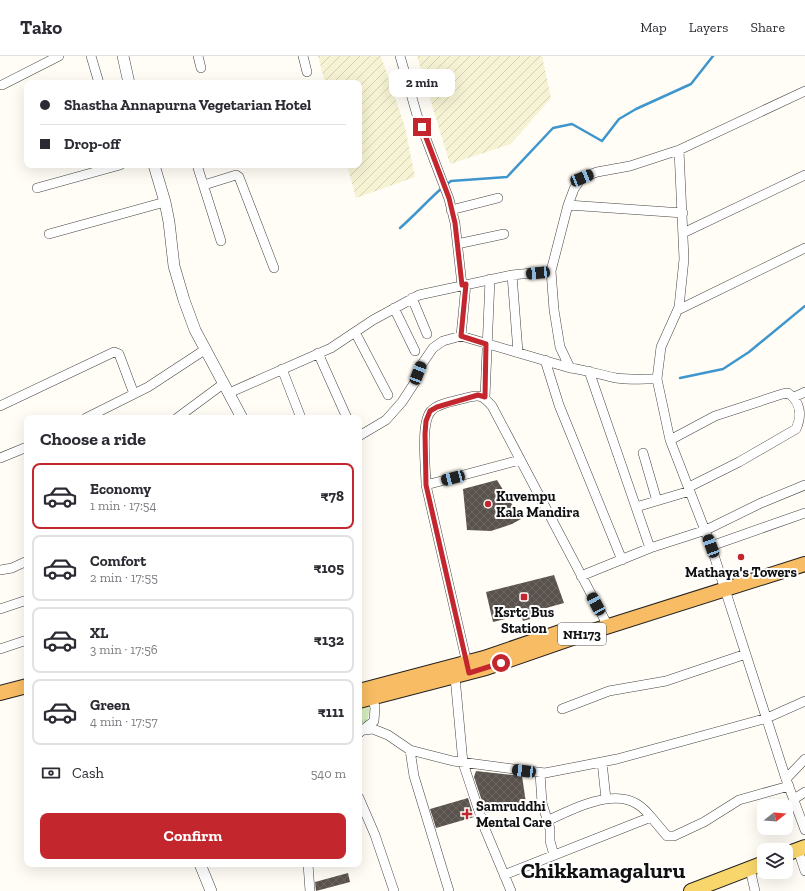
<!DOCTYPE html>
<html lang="en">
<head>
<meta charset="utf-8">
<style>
	:root { --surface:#fff; --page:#f7f7f7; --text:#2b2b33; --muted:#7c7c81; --line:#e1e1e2; --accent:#c4262e }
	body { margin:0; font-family:"Zilla Slab",serif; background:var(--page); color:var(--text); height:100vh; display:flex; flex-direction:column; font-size:15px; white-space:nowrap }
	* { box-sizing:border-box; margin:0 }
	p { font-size:13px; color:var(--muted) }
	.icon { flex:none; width:22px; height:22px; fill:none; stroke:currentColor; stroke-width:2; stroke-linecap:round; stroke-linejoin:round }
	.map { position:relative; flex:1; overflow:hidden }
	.details { position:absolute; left:24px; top:359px; width:338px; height:452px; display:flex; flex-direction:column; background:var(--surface); border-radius:8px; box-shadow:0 4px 16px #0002 }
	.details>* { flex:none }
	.hud { position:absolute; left:24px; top:24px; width:338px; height:88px; border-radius:8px; box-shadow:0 4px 16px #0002; display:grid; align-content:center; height:88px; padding:0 16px; background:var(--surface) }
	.needle { width:26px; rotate:73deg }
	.tools { position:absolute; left:757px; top:743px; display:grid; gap:8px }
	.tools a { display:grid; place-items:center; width:36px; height:36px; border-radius:8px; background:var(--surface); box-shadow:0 4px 16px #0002; font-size:20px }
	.end { position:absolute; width:18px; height:18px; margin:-9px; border:5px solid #c4262e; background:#fff; box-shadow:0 0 0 2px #fff }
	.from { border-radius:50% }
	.bubble { position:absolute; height:28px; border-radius:8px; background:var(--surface); box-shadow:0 4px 16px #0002; font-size:13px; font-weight:700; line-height:28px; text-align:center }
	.car { position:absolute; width:12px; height:24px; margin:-12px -6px; border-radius:5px; box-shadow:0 0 3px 1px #0007; background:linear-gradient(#222 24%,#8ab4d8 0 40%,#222 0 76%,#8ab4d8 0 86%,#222 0) }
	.hud b { display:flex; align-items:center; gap:14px; height:38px; font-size:15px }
	.hud b+b { border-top:1px solid var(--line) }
	.hud i { width:10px; height:10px; background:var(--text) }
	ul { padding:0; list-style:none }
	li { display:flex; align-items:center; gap:12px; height:66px; margin:0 8px 6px; padding:0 8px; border:2px solid var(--line); border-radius:8px }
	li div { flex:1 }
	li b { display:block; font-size:15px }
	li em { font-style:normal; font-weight:700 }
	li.current { border-color:var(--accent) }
	li>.icon { width:36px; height:36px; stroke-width:1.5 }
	h2 { padding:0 16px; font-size:18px; line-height:48px }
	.pay { display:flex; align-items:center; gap:10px; height:44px; padding:0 16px; font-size:15px }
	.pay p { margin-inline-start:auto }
	.primary-button { display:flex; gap:8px; margin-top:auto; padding:8px 16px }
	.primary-button a { flex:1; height:46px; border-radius:8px; background:var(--accent); color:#fff; font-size:16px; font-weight:700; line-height:46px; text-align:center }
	header { display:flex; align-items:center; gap:24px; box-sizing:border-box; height:56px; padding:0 20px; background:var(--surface); border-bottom:1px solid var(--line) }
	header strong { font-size:19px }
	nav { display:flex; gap:22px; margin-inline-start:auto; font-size:14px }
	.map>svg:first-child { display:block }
	.farmland { fill:url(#farmland-furrows) }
	.park { fill:url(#park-tufts) }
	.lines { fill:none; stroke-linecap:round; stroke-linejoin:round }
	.stream { stroke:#3f96cf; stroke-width:2.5 }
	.building { fill:url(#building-cross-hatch) }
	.minor-casing { stroke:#444; stroke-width:10 }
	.tertiary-casing { stroke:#444; stroke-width:12 }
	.primary-casing { stroke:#222; stroke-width:16 }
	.trunk-casing { stroke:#222; stroke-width:16 }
	.minor { stroke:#fff; stroke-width:9 }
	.tertiary { stroke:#fff; stroke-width:11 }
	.primary { stroke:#f9d66b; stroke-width:14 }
	.trunk { stroke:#f7bc64; stroke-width:14 }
	.route { stroke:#c4262e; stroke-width:5 }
	.poi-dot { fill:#c4262e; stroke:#fff; stroke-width:1.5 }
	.labels { text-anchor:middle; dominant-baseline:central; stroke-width:4; stroke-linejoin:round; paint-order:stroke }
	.shield { fill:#fff; stroke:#585858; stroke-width:1 }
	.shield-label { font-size:13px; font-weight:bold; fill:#111 }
	.poi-label { font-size:14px; font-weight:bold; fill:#111; stroke:#fff; text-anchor:start }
	.town-label { font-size:22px; font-weight:bold; fill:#111; stroke:#fff }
</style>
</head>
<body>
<header>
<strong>Tako</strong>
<nav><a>Map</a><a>Layers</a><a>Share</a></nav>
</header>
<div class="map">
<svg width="805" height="835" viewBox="0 0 805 835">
	<defs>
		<pattern id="farmland-furrows" width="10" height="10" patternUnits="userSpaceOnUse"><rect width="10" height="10" fill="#f6f3d4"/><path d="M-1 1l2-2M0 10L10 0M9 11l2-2" fill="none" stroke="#d2cfb5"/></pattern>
		<pattern id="park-tufts" width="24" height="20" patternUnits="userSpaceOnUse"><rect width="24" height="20" fill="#d5ebbd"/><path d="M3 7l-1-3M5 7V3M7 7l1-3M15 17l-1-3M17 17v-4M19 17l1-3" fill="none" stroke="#b6c8a1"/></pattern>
		<pattern id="building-cross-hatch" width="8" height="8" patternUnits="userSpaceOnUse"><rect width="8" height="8" fill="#5a524d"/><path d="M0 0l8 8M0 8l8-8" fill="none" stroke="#6d6662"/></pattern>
	</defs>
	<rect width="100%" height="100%" fill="#fffdf5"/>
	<path class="farmland" d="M318 0H381L405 71 415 121 356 142 347 109H359V27H325Z
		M417 0H542L551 42 511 88 450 108Z"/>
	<path class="park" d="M367 651 370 652 367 665 359 673V652Z"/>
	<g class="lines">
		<path class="stream" d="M446 129 451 125 507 121 553 72 572 68 602 85 619 63 636 53 691 28 713 0
			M400 172C415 159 427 145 442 132
			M680 322 723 313 749 296 805 250"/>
	</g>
	<path class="building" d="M497 424 521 463 512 468 491 475 467 474 463 433Z
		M554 519 564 547 532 556 534 562 523 565 521 559 493 566 486 536Z
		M476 715 522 720 526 747 514 755 486 757 474 721Z
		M468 742 474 761 436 772 430 753Z
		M348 817 350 826 316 835 315 826Z"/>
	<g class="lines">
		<g class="minor-casing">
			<path id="minor" d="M91 0 99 27
				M198 0 201 12
				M303 0 307 16
				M400 0 417 59 449 143 455 167 462 229
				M2 29 59 0
				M679 94 684 203 679 251 661 291 657 323 670 384 711 490 786 723 805 774
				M197 109 221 185
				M204 129 236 119 239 121 274 212
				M37 132 120 109
				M568 149 683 157
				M451 154 498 142
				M683 177 805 119
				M49 178 165 146
				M457 188 504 178
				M512 219 518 296
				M412 242 427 278
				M394 252 415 295
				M678 254 805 192
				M355 276 388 339
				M461 280 466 228
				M318 297 347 362
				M545 304 559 349 622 504
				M570 312 560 291 554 254 551 215 568 149 574 133 581 122 597 116 630 110 679 94 805 35
				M282 313 301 362
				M589 315 650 492
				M229 337 331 292 373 264 419 239 512 219 551 215
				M485 341 490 223
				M794 341 805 336
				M0 350 114 296 119 298 134 338
				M86 362 148 331 206 293
				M177 362 223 328
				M359 380 386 364 402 346 415 326 422 308 433 292 443 285 461 280 570 312C586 314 601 319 616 322 629 324 644 323 657 323
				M670 384 715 360 782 338 788 337C801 346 802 360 796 373L739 406 689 431
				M643 397 657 445
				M0 402 27 391
				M426 429C426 413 420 367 431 355 437 348 454 345 462 343 478 339 481 337 492 350L608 570
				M636 451 690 435
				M711 490 805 457
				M0 514 12 512 27 505
				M581 520 650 492 706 474 761 447 805 429
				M0 553 27 544
				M0 593 27 584
				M468 612 426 429 520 404
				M455 621 463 707 485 773 511 835
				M562 653 609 635 666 625 746 598
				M365 674 373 673 388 679 410 694 453 705 545 717 617 703 687 684 767 662 805 645
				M359 677 374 665 375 652 373 642
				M410 694 414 720 449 835
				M602 706 606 743
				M540 717 542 747 550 773V785L554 799
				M786 723 805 703
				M359 742 375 779 394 835
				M794 743 805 736
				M547 765C570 754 612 732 637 748 642 751 647 756 651 761
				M798 794 805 815
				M308 808 310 835
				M750 813 755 835
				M504 819 651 761 667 780H674L704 766 739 744 789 730"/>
		</g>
		<g class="tertiary-casing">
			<path id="tertiary" d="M123 0 129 27
				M154 109 165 146 169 166 174 210 184 244 195 274 242 362
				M200 808 211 835"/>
		</g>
		<g class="primary-casing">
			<path id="primary" d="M786 798 805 791
				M691 835 764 807"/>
		</g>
		<g class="trunk-casing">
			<path id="trunk" d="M359 635 484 602 560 576
				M0 637 27 630
				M359 645 486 612 590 576 805 508"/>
		</g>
		<use href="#minor" class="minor"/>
		<use href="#tertiary" class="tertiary"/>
		<use href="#primary" class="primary"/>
		<use href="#trunk" class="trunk"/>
	</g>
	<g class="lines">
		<path class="route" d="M422 71 449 142 455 167 462 229 466 228 461 280 486 288 485 341 478 339 437 351 430 355 426 365 425 378 426 429 469 617 501 607"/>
	</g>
	<g class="poi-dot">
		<circle cx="488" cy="448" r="4"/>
		<circle cx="741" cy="501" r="4"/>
		<rect x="520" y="537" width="8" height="8" rx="2"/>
		<path d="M465 752h4v4h4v4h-4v4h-4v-4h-4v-4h4z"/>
	</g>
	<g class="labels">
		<rect class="shield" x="558" y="567" width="48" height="22" rx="3"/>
		<g class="shield-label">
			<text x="582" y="578">NH173</text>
		</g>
		<g class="poi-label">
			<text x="496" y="440">Kuvempu<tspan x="496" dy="16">Kala Mandira</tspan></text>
			<text x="741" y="516" text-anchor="middle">Mathaya's Towers</text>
			<text x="524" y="556" text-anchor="middle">Ksrtc Bus<tspan x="524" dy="16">Station</tspan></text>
			<text x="476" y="750">Samruddhi<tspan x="476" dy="16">Mental Care</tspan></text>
		</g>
		<g class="town-label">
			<text x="603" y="814">Chikkamagaluru</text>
		</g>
	</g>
</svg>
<div class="tools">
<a><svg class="needle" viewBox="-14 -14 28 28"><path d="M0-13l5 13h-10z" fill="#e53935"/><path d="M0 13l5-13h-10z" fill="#7c7c81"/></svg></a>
<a><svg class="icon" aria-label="layers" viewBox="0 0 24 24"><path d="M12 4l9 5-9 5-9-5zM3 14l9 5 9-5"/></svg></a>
</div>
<i class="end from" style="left:501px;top:607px"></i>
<i class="end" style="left:422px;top:71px"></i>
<div class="bubble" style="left:389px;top:13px;width:66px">2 min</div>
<i class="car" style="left:582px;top:122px;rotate:68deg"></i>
<i class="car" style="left:538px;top:217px;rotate:265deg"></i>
<i class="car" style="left:418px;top:317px;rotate:21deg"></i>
<i class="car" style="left:453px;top:422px;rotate:255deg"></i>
<i class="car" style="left:711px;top:490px;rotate:340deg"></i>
<i class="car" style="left:596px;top:548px;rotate:332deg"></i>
<i class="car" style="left:524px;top:715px;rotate:277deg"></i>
<div class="hud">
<b><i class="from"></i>Shastha Annapurna Vegetarian Hotel</b>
<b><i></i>Drop-off</b>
</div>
<section class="details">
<h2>Choose a ride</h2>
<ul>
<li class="current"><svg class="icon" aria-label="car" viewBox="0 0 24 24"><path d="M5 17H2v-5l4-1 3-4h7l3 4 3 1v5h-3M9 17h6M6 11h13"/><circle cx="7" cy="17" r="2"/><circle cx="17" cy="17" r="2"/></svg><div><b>Economy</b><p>1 min · 17:54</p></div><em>₹78</em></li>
<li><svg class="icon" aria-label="car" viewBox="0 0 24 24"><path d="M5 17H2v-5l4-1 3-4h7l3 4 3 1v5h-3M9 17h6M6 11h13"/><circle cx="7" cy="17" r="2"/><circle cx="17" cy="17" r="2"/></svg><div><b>Comfort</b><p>2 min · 17:55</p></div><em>₹105</em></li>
<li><svg class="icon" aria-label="car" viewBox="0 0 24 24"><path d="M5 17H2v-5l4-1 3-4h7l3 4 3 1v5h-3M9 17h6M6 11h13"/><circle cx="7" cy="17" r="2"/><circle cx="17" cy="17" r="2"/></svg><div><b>XL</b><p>3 min · 17:56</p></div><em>₹132</em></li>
<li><svg class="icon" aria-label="car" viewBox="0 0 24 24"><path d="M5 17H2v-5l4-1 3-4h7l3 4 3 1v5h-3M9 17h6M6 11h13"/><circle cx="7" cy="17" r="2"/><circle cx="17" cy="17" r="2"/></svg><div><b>Green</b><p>4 min · 17:57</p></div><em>₹111</em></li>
</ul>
<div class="pay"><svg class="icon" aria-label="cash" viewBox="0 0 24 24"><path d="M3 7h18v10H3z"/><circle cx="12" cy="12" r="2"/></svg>Cash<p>540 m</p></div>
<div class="primary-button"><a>Confirm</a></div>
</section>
</div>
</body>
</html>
